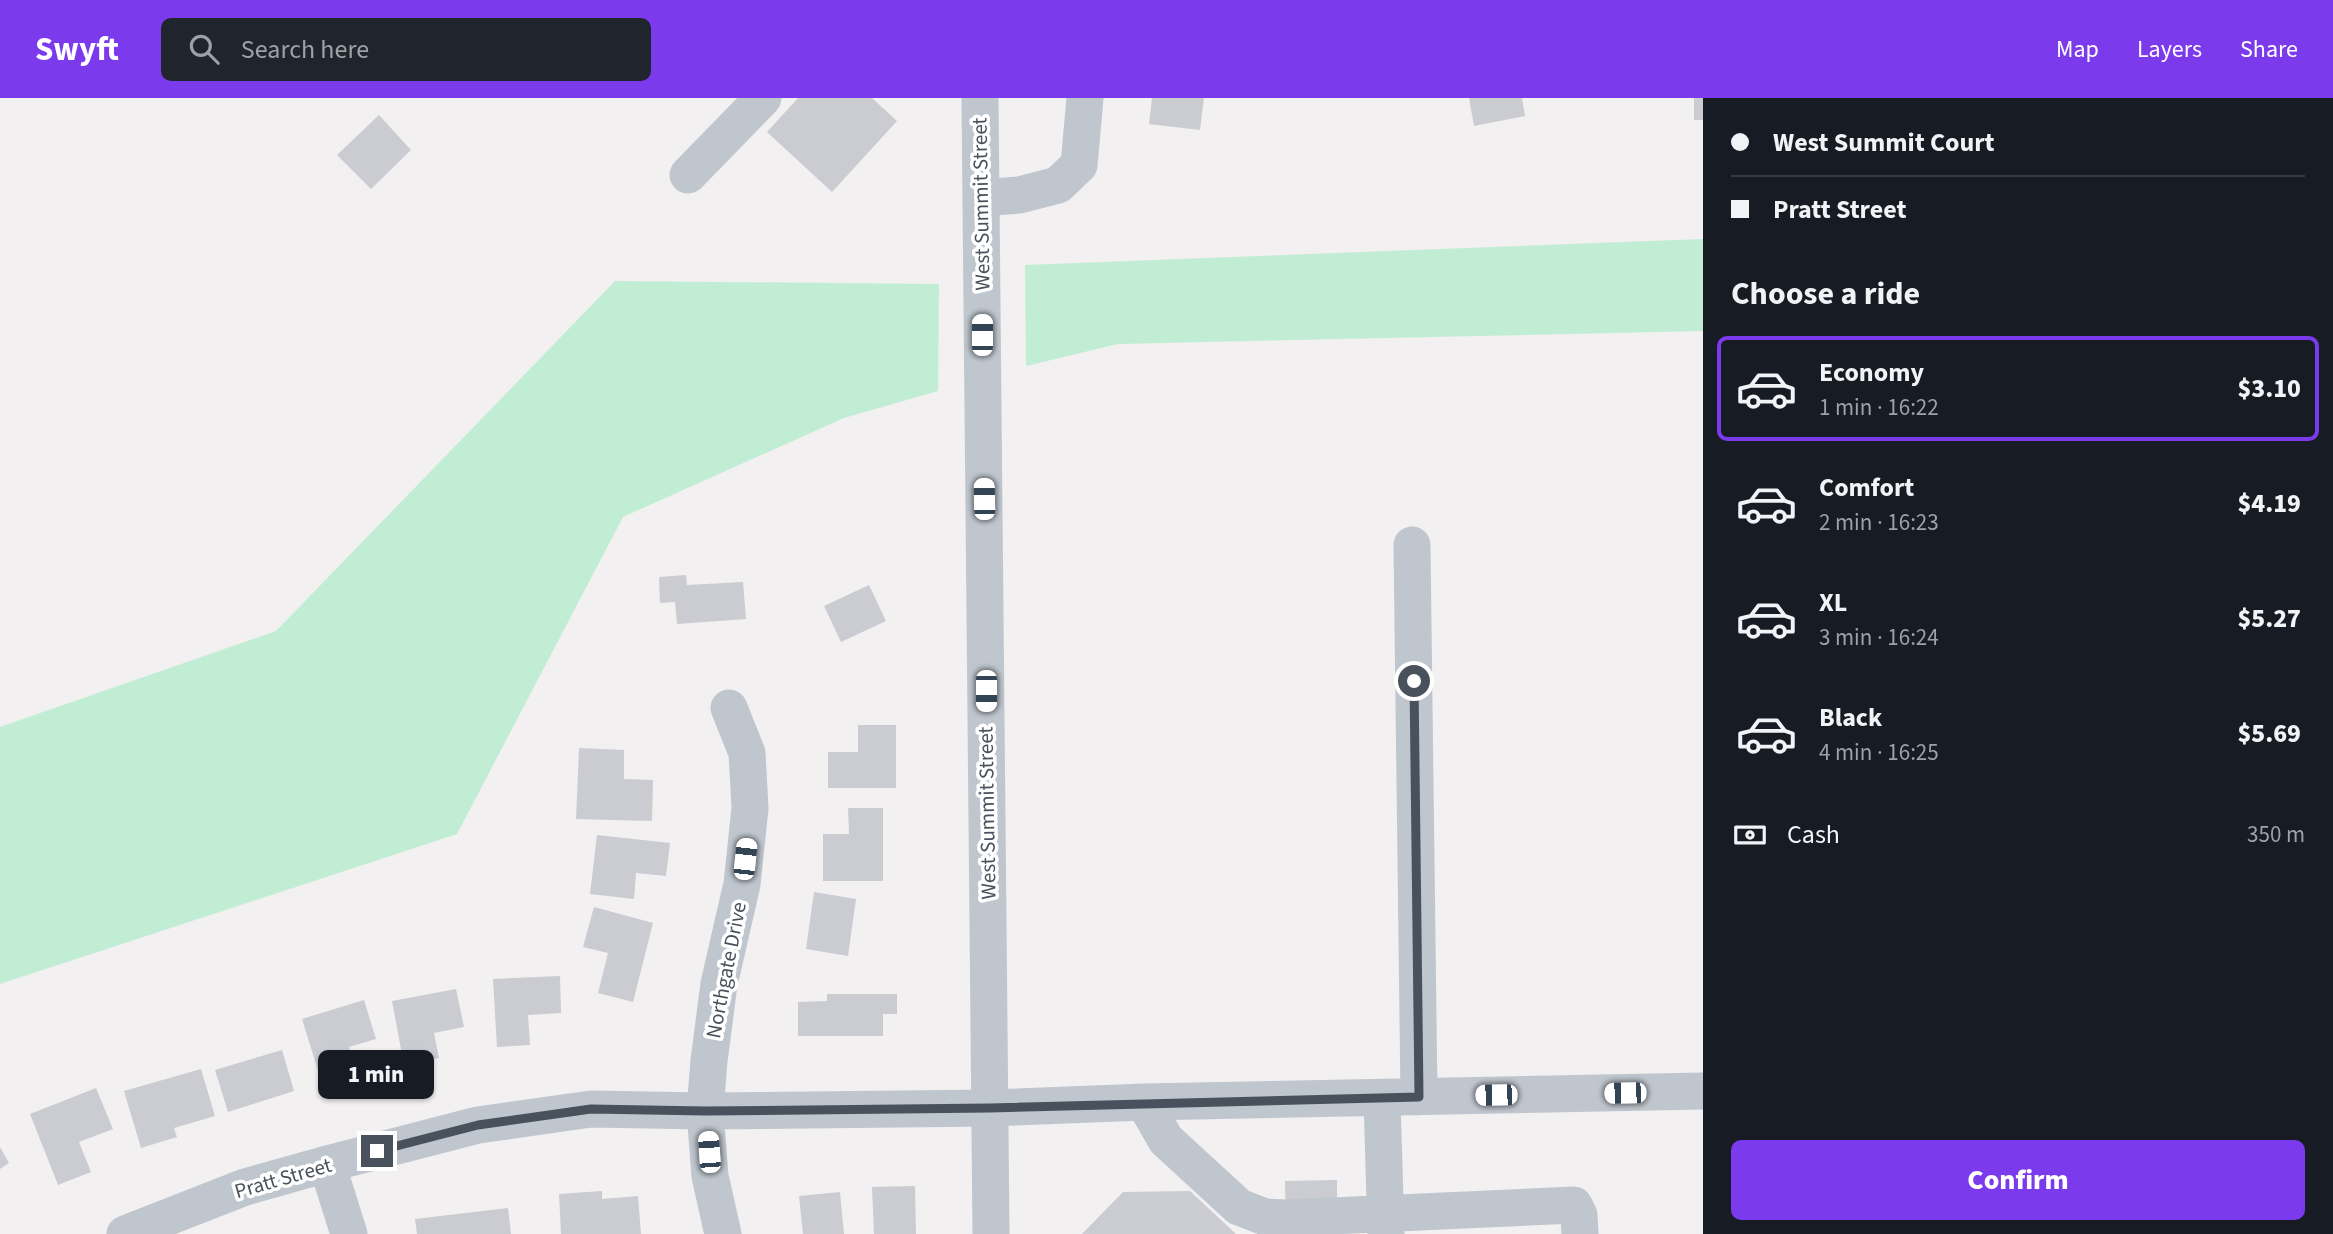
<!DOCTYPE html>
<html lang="en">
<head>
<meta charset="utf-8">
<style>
	:root { --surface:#171b24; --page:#20242c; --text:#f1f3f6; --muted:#9ea1a6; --line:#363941; --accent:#7c3aed }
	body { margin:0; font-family:"Source Sans 3",sans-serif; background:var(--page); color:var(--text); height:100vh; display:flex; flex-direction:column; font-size:26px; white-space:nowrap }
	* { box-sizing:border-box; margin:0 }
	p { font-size:23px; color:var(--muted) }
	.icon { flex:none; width:38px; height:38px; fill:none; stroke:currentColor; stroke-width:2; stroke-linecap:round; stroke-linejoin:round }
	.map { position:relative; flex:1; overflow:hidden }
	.drawer { display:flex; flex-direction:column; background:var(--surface); width:630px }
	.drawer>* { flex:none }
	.banner { display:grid; align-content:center; height:154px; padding:0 28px; background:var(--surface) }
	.end { position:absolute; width:32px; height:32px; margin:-16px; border:9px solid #49525c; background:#fff; box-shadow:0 0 0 4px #fff }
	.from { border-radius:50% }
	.bubble { position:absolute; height:49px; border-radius:10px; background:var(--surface); box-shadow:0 2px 5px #0004; font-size:23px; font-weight:800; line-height:49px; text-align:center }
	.car { position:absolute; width:21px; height:42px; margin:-21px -10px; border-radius:9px; box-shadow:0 0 5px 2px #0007; background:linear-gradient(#fff 24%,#345 0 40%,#fff 0 76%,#345 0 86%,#fff 0) }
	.banner b { display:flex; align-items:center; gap:24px; height:66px; font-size:26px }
	.banner b+b { border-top:2px solid var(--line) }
	.banner i { width:18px; height:18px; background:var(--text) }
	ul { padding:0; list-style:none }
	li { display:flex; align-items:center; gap:21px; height:105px; margin:0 14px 10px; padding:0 14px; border:4px solid transparent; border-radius:10px }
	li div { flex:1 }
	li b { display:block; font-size:26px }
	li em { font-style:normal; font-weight:800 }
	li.active { border-color:var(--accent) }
	li>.icon { width:63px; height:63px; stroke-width:1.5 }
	h2 { padding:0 28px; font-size:32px; line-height:84px }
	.pay { display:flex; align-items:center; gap:18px; height:77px; padding:0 28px; font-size:26px }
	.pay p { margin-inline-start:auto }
	.action { display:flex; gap:14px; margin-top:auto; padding:14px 28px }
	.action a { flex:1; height:80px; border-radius:10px; background:var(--accent); color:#fff; font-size:28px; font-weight:800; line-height:80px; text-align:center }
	header { display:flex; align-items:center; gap:42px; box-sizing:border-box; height:98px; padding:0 35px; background:var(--accent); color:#fff }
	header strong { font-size:33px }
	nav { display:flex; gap:38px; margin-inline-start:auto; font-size:24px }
	.search { width:490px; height:63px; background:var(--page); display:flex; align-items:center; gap:18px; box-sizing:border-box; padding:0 24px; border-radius:10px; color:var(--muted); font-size:26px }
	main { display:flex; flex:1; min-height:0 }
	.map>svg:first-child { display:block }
	.green { fill:#c1edd5 }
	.building { fill:#caccd2 }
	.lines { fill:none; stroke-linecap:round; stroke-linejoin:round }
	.minor { stroke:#bfc6ce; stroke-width:37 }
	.route { stroke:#49525c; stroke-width:9 }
	.labels { text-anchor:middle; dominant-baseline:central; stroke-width:7; stroke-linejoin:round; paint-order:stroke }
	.street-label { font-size:21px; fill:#49525c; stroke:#fff }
</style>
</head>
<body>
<header>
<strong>Swyft</strong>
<div class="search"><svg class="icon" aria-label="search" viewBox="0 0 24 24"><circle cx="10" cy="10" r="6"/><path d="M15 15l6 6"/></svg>Search here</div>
<nav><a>Map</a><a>Layers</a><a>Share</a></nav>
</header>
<main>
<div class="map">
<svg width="1703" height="1136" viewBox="0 0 1703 1136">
	<rect width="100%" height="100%" fill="#f2f0f0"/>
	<path class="green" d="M1703 141V233L1118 246 1026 268 1025 167Z
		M615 183 939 186 938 293 844 320 623 419 457 736 0 886V629L276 533Z"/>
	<path class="building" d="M798 0H872L897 23 832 94 767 34Z
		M1152 0H1204L1200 32 1149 26Z
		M1469 0H1522L1525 18 1474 28Z
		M1694 0H1703V22H1694Z
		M379 17 411 52 371 91 337 57Z
		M686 477 687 487 743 484 746 521 677 526 675 504 660 505 659 479Z
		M869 487 886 523 841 544 824 508Z
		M858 627H896V690H828V654H858Z
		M579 650 624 652V681L653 682 652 723 576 721Z
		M848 710H883V783H823V736H849Z
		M597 737 670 745 666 778 636 775 634 801 590 796Z
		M814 794 856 801 848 858 806 851Z
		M594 809 653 825 633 904 598 895 608 855 583 849Z
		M560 878 561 915 528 917 530 947 497 949 493 881Z
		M456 891 464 929 434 935 439 960 404 967 392 903Z
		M827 896H897V916H883V938H798V904L827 903Z
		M364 902 376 941 349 949 359 981 324 992 302 921Z
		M282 952 294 993 228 1014 215 972Z
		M201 971 215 1018 174 1030 177 1039 141 1050 124 993Z
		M96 990 113 1031 79 1044 91 1074 58 1087 30 1016Z
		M0 1049 9 1065 0 1071Z
		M1337 1082V1136L1286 1128 1285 1083Z
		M915 1088 916 1136H874L872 1089Z
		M602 1093V1101L638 1098 641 1136H561L559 1096Z
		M1190 1093 1236 1136H1082L1123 1094Z
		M840 1094 844 1136H803L799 1098Z
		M508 1110 511 1136H417L415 1121Z"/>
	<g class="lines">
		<path class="minor" d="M980 0 991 1136
			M688 77 763 0
			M981 100 1019 97 1058 87 1079 67 1085 0
			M1412 447 1419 999
			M1382 1001 1386 1136
			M1144 1004 1166 1042 1239 1109 1265 1119 1287 1120 1574 1107 1579 1117 1580 1136
			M327 1066 349 1136
			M125 1136 245 1089 327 1066 478 1027 591 1011 705 1013 990 1010 1144 1004 1703 993
			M723 1136 710 1078 705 1013 709 963 719 886 742 786 750 710 747 655 729 610"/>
	</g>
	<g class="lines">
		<path class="route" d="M377 1053 478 1027 591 1011 705 1013 990 1010 1419 999 1414 583"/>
	</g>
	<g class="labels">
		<g class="street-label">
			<text transform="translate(981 106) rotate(-91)">West Summit Street</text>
			<text transform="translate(987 715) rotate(-91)">West Summit Street</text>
			<text transform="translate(726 872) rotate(-79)">Northgate Drive</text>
			<text transform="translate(283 1080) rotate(-16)">Pratt Street</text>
		</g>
	</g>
</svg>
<i class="end from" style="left:1414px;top:583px"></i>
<i class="end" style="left:377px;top:1053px"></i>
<div class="bubble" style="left:318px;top:952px;width:116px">1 min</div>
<i class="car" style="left:982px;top:237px;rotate:0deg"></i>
<i class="car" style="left:984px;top:401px;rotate:359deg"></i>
<i class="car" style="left:986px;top:593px;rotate:180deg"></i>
<i class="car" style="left:745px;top:761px;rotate:6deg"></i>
<i class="car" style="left:1625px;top:995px;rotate:269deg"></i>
<i class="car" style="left:1496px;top:997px;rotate:269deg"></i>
<i class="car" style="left:709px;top:1054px;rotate:356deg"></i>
</div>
<section class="drawer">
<div class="banner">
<b><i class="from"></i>West Summit Court</b>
<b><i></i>Pratt Street</b>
</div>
<h2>Choose a ride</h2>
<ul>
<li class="active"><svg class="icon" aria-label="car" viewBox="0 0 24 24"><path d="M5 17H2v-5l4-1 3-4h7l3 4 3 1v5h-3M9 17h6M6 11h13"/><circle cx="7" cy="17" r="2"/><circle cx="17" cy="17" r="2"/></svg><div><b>Economy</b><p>1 min · 16:22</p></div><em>$3.10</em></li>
<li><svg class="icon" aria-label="car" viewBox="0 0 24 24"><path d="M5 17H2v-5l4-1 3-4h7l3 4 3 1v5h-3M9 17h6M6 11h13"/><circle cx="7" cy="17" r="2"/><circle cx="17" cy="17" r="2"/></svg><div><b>Comfort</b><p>2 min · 16:23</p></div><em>$4.19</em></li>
<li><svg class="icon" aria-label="car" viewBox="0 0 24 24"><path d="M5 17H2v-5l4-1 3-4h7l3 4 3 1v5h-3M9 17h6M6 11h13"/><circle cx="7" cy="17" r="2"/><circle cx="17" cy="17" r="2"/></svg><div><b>XL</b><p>3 min · 16:24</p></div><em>$5.27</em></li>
<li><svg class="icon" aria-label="car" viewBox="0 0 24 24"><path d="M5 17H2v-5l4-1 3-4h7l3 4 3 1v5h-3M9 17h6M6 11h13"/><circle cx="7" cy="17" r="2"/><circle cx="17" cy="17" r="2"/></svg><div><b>Black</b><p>4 min · 16:25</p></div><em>$5.69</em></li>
</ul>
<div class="pay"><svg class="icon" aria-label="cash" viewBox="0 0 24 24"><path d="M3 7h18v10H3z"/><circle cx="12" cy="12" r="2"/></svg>Cash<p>350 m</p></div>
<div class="action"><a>Confirm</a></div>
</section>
</main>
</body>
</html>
